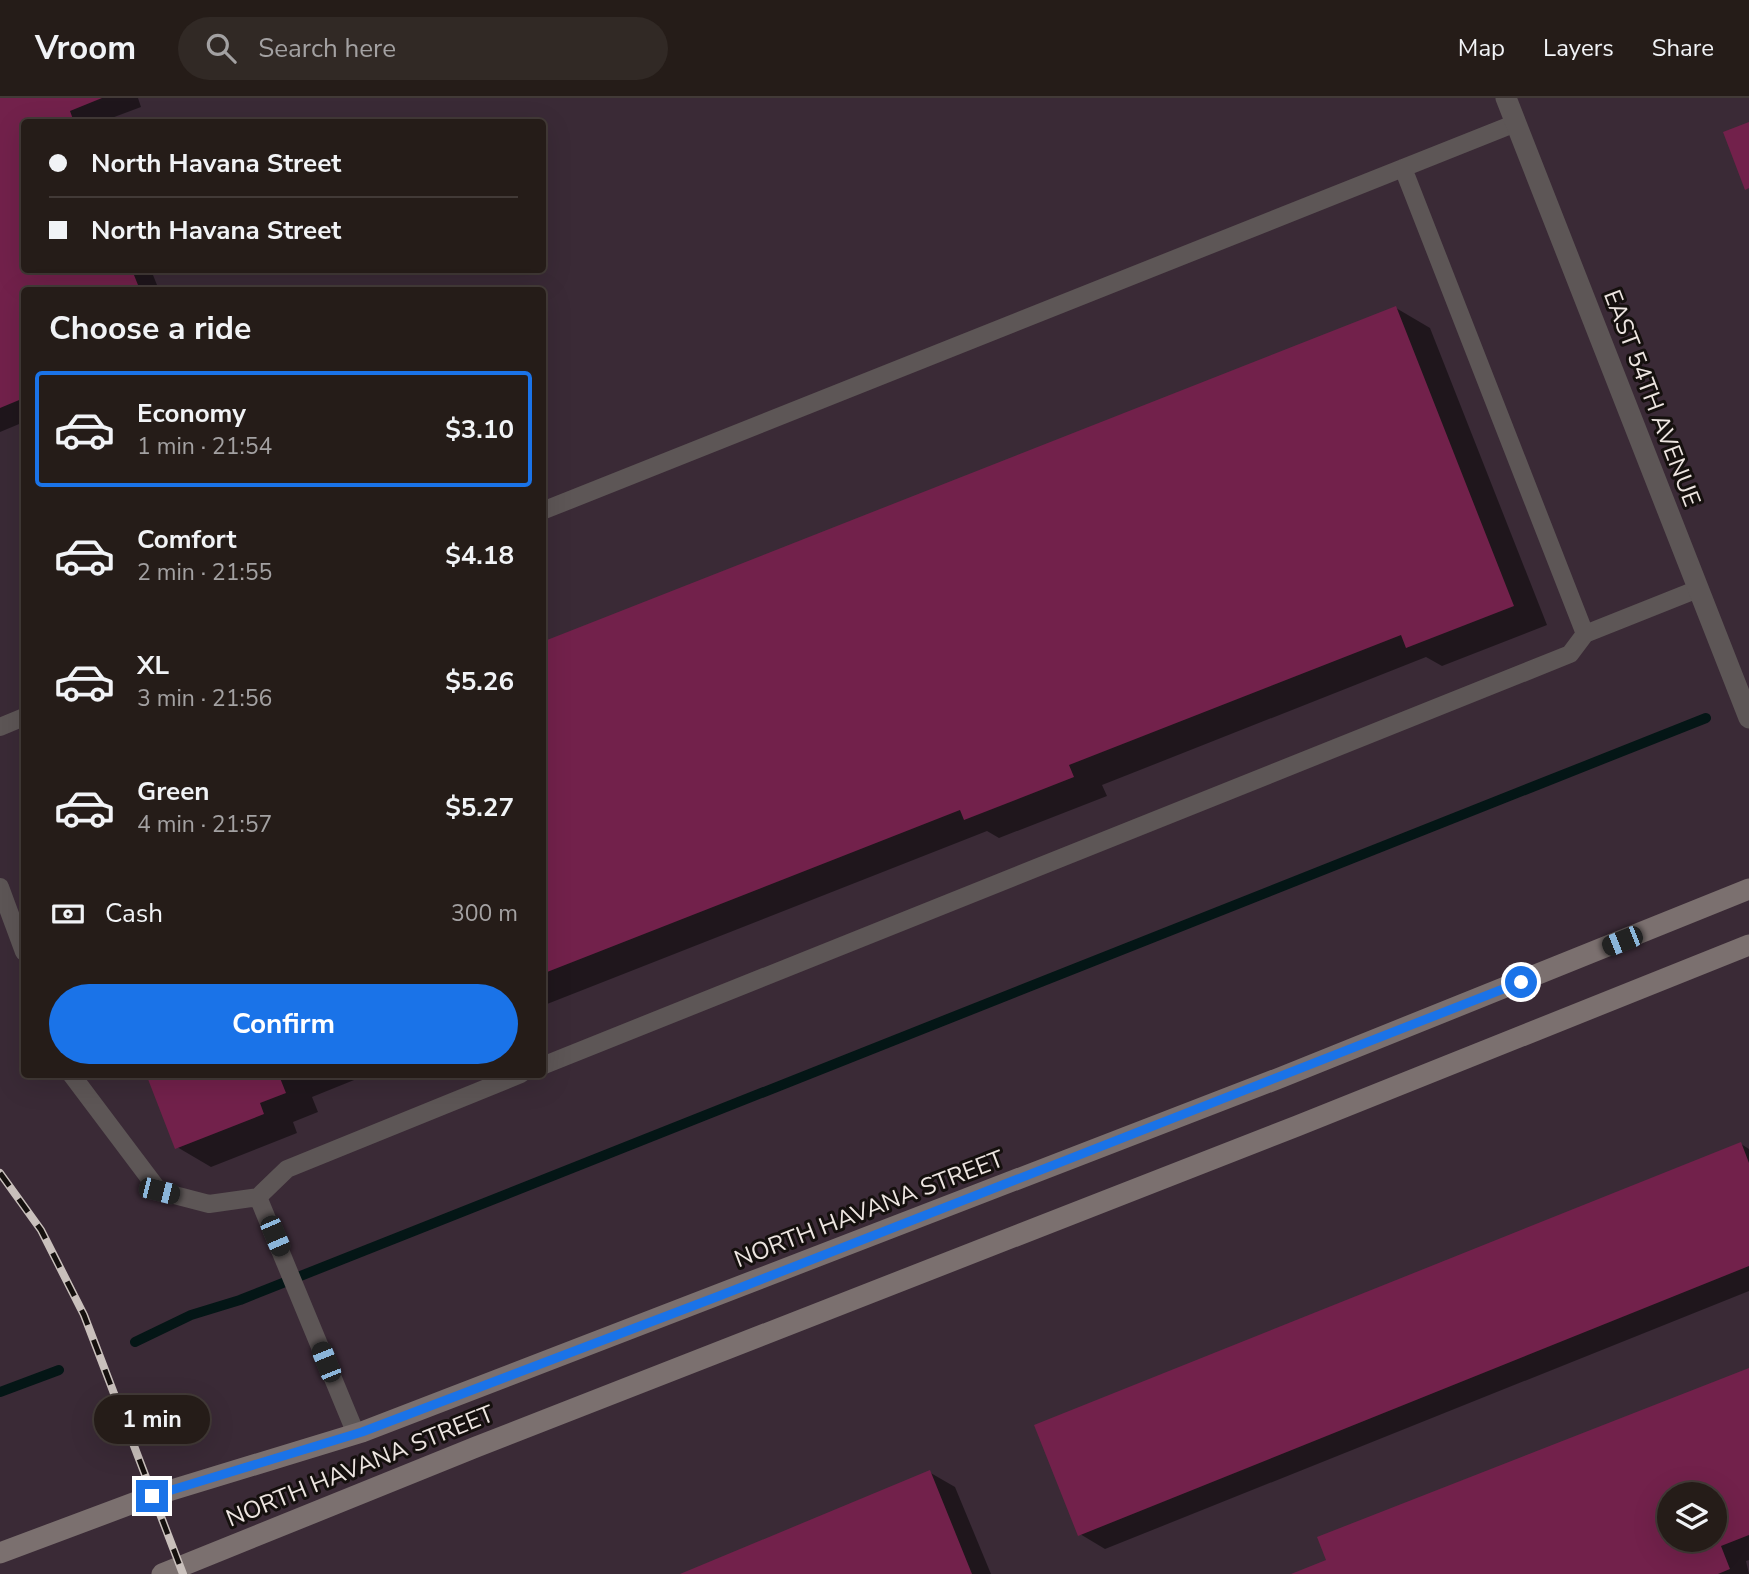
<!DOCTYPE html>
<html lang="en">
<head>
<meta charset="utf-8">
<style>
	:root { --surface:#251c18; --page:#312925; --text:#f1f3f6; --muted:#a3a1a2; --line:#423a37; --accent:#1a73e8 }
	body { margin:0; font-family:"Nunito Sans",sans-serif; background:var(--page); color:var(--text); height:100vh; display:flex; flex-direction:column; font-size:26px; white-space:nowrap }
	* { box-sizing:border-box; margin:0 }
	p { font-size:23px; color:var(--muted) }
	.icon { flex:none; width:38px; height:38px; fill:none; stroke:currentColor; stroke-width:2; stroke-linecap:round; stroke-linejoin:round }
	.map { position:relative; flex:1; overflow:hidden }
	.details { position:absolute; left:21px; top:189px; width:525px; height:791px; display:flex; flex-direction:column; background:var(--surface); border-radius:7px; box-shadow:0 7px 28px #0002,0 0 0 2px var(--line) }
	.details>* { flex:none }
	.top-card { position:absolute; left:21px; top:21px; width:525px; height:154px; border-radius:7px; box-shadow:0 7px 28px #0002,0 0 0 2px var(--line); display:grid; align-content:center; height:154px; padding:0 28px; background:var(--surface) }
	.tools { position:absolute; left:1657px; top:1384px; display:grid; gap:14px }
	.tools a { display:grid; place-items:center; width:70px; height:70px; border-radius:50%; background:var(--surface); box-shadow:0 7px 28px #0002,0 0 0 2px var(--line); font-size:35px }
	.end { position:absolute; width:32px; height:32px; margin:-16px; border:9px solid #1a73e8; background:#fff; box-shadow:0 0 0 4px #fff }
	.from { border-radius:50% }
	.bubble { position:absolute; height:49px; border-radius:24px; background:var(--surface); box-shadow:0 7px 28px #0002,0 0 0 2px var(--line); font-size:23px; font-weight:700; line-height:49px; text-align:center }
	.car { position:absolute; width:21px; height:42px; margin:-21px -10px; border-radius:9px; box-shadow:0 0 5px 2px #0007; background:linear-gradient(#222 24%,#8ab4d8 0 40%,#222 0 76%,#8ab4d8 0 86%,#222 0) }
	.top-card b { display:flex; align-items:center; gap:24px; height:66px; font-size:26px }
	.top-card b+b { border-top:2px solid var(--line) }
	.top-card i { width:18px; height:18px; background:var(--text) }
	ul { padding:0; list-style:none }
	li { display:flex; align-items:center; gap:21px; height:116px; margin:0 14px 10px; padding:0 14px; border:4px solid transparent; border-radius:7px }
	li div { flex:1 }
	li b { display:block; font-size:26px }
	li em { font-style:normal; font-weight:700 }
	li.selected { border-color:var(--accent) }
	li>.icon { width:63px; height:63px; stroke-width:1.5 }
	h2 { padding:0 28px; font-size:32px; line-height:84px }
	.pay { display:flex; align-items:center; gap:18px; height:77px; padding:0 28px; font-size:26px }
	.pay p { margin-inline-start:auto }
	.button { display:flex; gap:14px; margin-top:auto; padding:14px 28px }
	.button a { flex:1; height:80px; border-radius:42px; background:var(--accent); color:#fff; font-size:28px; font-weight:700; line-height:80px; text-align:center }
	header { display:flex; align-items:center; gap:42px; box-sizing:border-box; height:98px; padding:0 35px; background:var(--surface); border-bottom:2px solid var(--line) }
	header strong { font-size:33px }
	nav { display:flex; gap:38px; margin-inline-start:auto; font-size:24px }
	.search { width:490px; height:63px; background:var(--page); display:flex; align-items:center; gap:18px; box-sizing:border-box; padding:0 24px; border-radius:38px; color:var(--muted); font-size:26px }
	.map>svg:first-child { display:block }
	.industrial { fill:#3a2a36; fill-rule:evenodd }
	.shadow { fill:#0007; fill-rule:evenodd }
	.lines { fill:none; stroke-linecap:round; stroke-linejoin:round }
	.stream { stroke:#041616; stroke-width:10 }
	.building { fill:#72214b; fill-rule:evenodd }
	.service { stroke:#5d5656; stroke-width:18 }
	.minor { stroke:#5d5656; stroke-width:21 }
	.secondary { stroke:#7b706f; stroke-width:21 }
	.rail-casing { stroke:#c9c0bc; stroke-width:8 }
	.rail { stroke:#15100e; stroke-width:5; stroke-dasharray:16; stroke-linecap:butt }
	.route { stroke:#1a73e8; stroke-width:9 }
	.labels { text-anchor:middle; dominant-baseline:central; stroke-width:6; stroke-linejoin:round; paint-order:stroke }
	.street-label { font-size:24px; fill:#ede5e1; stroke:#15100e }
</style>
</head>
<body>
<header>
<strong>Vroom</strong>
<div class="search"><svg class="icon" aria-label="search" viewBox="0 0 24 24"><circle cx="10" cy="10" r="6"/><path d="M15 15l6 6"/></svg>Search here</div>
<nav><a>Map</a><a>Layers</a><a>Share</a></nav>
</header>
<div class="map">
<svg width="1749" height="1476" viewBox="0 0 1749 1476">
	<rect width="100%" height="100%" fill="#312620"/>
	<path class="industrial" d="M0 0H1749V1476H0ZM24 24H542V172H24ZM24 192H542V976H24ZM1670 1396H1715V1442H1670Z"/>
	<path class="shadow" d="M0 0H138L141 9 101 24H24V172H151L159 192H24V324L0 334Z
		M1396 210 1430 230 1547 527 1442 568 1426 559 1102 687 1107 698 999 740 987 733 542 908V545Z
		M148 976H369L312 999 318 1014 293 1024 297 1035 211 1069 177 1049Z
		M1741 1046 1749 1051V1193L1105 1451 1080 1436Z
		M1749 1272V1462L1746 1463 1749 1476H1296ZM1670 1396H1715V1442H1670Z
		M929 1374 955 1389 991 1476H684Z"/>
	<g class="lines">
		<path class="stream" d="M135 1244 191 1217 240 1202 1706 620
			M0 1294 59 1272"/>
	</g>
	<path class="building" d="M0 0H102L70 13 74 24H24V172H132L140 192H24V300L0 310Z
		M1749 24V90L1745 92 1723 34Z
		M1396 208 1514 508 1406 550 1401 537 1069 667 1074 679 964 722 960 712 542 876V544Z
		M146 976H287V977L280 980 286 995 260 1005 264 1016 175 1051Z
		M1741 1044 1749 1065V1168L1078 1438 1034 1327Z
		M1749 1270V1437L1721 1448 1730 1471 1718 1476H1291L1326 1462 1317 1439ZM1670 1396H1715V1442H1670Z
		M930 1372 972 1476H680Z"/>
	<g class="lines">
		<path class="service" d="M1403 70 1585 536 1698 491
			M542 413 1516 25
			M0 629 24 619
			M0 789 24 854
			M542 968 1570 556 1585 536
			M71 976 159 1093 209 1106 258 1099 356 1336
			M258 1099 287 1071 521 976"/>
		<path class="minor" d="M1506 0 1749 620"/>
		<path class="secondary" d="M0 1455 152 1398 362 1334 1282 979 1749 791
			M162 1476 476 1349 1297 1028 1749 847"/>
		<g class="rail-casing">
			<path id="rail" d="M0 1075 41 1132 84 1217 183 1476"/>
		</g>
		<use href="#rail" class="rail"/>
	</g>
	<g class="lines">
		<path class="route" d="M152 1398 362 1334 719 1198 1521 884"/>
	</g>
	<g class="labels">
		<g class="street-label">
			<text transform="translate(1652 300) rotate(69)">EAST 54TH AVENUE</text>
			<text transform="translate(869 1111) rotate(-21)">NORTH HAVANA STREET</text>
			<text transform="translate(360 1368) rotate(-22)">NORTH HAVANA STREET</text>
		</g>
	</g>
</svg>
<div class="tools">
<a><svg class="icon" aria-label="layers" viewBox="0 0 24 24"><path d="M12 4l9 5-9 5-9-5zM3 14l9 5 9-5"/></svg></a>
</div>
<i class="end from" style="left:1521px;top:884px"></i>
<i class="end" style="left:152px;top:1398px"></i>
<div class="bubble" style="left:94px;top:1297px;width:116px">1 min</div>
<i class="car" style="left:1622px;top:843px;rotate:248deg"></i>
<i class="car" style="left:159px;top:1093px;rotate:104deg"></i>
<i class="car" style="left:275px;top:1138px;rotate:157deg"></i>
<i class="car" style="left:326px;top:1264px;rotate:338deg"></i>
<div class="top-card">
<b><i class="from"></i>North Havana Street</b>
<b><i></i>North Havana Street</b>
</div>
<section class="details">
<h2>Choose a ride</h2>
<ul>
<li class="selected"><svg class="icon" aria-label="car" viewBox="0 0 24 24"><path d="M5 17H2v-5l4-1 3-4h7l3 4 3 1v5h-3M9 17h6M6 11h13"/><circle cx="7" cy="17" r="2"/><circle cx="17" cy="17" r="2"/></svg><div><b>Economy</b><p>1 min · 21:54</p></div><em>$3.10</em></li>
<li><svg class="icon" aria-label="car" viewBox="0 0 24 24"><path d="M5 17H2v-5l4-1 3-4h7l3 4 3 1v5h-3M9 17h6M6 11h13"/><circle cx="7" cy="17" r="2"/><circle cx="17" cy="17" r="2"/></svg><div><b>Comfort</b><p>2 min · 21:55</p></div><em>$4.18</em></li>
<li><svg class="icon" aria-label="car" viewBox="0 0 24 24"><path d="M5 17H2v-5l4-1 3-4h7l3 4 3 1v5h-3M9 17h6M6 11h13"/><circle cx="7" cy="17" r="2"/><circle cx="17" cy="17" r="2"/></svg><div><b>XL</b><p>3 min · 21:56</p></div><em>$5.26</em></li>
<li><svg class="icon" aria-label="car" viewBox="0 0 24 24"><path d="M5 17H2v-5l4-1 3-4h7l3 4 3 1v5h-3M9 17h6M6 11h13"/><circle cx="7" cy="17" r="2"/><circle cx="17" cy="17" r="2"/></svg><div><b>Green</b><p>4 min · 21:57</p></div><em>$5.27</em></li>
</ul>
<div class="pay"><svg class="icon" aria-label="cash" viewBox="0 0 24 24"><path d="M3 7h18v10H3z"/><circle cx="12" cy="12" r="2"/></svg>Cash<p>300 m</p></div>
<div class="button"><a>Confirm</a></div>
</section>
</div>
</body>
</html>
